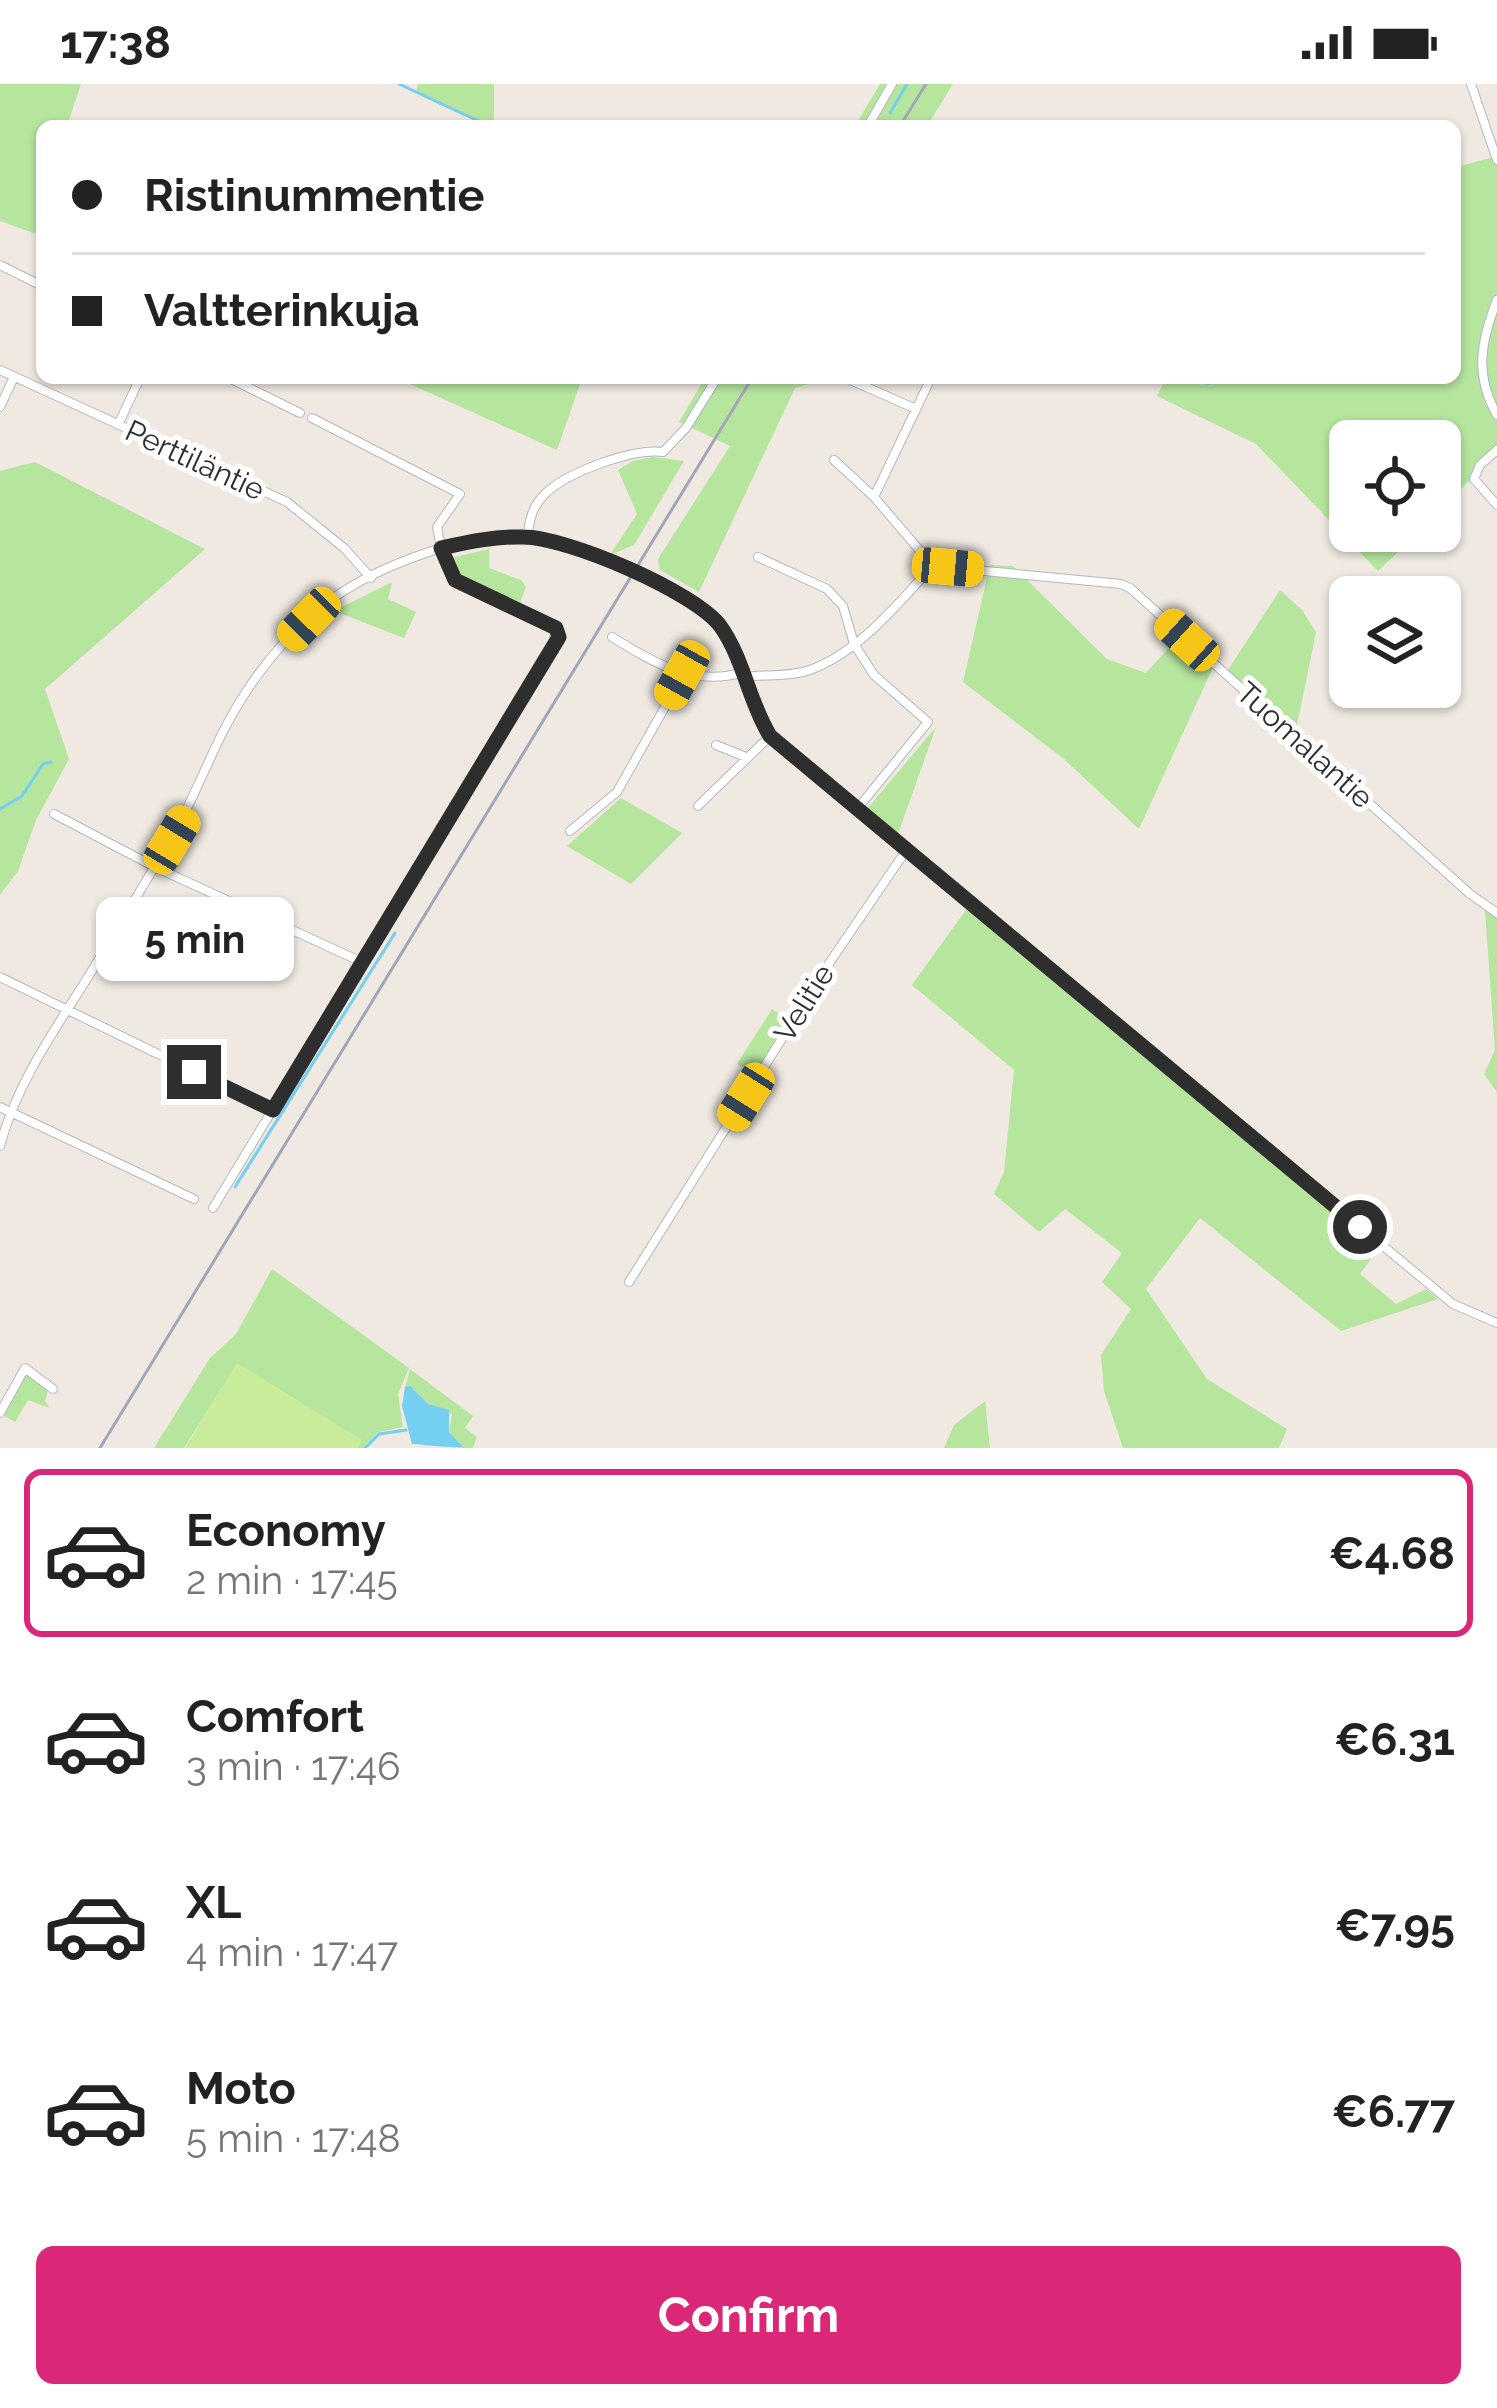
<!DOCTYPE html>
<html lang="en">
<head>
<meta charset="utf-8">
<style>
	:root { --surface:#fff; --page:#f2f2f2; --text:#222; --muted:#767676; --line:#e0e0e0; --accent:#db2777 }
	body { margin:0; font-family:Raleway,sans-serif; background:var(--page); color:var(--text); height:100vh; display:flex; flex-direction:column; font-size:45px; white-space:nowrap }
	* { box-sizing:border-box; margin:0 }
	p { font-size:39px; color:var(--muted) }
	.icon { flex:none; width:66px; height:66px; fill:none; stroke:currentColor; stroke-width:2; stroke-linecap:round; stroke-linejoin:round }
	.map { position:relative; height:1364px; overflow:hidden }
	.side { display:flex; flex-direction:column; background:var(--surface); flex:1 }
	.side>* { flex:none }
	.banner { position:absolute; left:36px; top:36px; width:1425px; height:264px; border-radius:18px; box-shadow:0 3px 9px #0004; display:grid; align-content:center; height:264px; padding:0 36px; background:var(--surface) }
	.buttons { position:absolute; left:1329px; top:336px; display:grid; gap:24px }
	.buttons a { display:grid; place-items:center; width:132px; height:132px; border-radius:18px; background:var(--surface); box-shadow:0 3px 9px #0004; font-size:60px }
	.end { position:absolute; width:54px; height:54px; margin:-27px; border:15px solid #2e2e2e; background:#fff; box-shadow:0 0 0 6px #fff }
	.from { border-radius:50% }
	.bubble { position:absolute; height:84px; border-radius:18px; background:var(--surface); box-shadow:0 3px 9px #0004; font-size:39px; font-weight:700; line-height:84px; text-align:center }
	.car { position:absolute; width:36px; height:72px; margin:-36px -18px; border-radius:15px; box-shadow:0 0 9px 3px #0007; background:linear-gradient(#f5c518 24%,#345 0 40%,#f5c518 0 76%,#345 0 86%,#f5c518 0) }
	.banner b { display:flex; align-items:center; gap:42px; height:114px; font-size:45px }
	.banner b+b { border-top:3px solid var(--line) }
	.banner i { width:30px; height:30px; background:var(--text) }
	ul { padding:21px 0 0; list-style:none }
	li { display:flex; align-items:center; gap:36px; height:168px; margin:0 24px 18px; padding:0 12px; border:6px solid transparent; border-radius:18px }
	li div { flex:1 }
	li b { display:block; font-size:45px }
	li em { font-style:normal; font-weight:700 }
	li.current { border-color:var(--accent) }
	li>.icon { width:108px; height:108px; stroke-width:1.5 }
	.button { display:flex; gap:24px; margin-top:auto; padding:24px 36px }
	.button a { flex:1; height:138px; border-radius:18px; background:var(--accent); color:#fff; font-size:48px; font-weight:700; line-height:138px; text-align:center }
	.status { display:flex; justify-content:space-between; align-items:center; height:84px; padding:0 60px; background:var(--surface); direction:ltr }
	.status svg { height:33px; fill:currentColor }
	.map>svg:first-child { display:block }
	.green { fill:#b6e59e }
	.pitch { fill:#c9ec9a }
	.water { fill:#75cff0 }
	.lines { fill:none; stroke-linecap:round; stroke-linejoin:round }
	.stream { stroke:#75cff0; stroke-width:3 }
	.minor-casing { stroke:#b4b7c1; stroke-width:10 }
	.minor { stroke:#fff; stroke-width:8 }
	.rail { stroke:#a3a6b8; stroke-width:3 }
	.route { stroke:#2e2e2e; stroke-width:15 }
	.labels { text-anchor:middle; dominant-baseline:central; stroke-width:10; stroke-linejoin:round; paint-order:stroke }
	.street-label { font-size:30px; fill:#2e2e2e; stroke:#fff }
</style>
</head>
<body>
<div class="status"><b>17:38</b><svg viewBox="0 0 49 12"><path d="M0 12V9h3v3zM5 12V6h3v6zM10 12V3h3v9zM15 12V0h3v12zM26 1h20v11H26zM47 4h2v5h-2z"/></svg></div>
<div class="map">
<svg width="1497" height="1364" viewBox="0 0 1497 1364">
	<rect width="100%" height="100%" fill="#efe9e1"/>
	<path class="green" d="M0 0H81L67 42H42V152L0 137Z
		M418 0H494V37L488 42 416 7Z
		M880 0H953L927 42H855Z
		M1455 69 1461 82 1497 72V366L1440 428V357H1350V447H1420L1378 487 1256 360 1157 312 1166 294H1455Z
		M375 294H574L581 297 557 366 410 300Z
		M705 294H828L795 304 699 508 660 486 658 475 730 362 679 338Z
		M653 373 684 377 634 461 610 471 637 430 618 386 633 377Z
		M35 378 205 465 45 605 69 675 36 736 18 787 0 811V387Z
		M489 465V484L521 496 526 503 519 522 455 491 451 474Z
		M990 481 1013 482 1107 575 1146 589 1182 549 1215 579 1139 745 1064 675 963 598Z
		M392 498 388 515 416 528 404 554 334 527Z
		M1280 506 1302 526 1316 548 1295 651 1226 589Z
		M936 643 898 750 867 725Z
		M621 714 682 749 631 800 567 762Z
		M968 823 1378 1165 1360 1190 1396 1220 1426 1205 1438 1215 1341 1247 1200 1134 1146 1205 1207 1295 1287 1345 1279 1364H1123L1104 1307 1101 1271 1131 1225 1102 1198 1122 1169 1065 1125 1039 1148 994 1110 1004 1088 1014 986 912 901Z
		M1495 825 1497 826V1008L1484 990 1495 966 1485 827Z
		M772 925 791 938 757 993 737 980Z
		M272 1185 409 1284 398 1310 403 1343 378 1348 363 1364H357L361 1357 237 1280 184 1364H154L210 1274 236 1250Z
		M410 1285 473 1332 465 1344 477 1353 473 1364H462L449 1348 452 1330 428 1320 410 1303H405Z
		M26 1288 48 1305 45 1317 50 1324 28 1316 15 1338 3 1331Z
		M985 1317 990 1364H944L954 1341Z"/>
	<path class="pitch" d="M237 1279 362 1356 357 1364H185Z"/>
	<path class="water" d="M410 1302 428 1320 449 1326V1348L463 1363C446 1364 429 1361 412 1360L402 1322 405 1303Z"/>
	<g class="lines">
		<path class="stream" d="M399 0 489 42
			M890 29 907 0
			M882 42 885 37
			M1183 294 1208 299 1244 294
			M0 725 22 712 43 680 51 678
			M235 1103 395 849
			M365 1364 379 1350 406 1346"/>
		<g class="minor-casing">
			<path id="minor" d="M1471 0 1497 76
				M868 42 892 0
				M0 181 42 202
				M1497 216C1481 257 1474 291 1497 331
				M0 286 287 418 344 464 371 494
				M229 294 300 329
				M846 294 916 325
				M0 323 14 293
				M118 341 140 294
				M1497 366 1480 381 1474 395 1497 421
				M834 376 874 413 933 482
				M874 413 931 294
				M528 452C529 435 533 421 546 409 568 388 633 364 663 368L686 344 717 294
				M758 473 827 505 843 522 854 560 874 591 928 638 858 724
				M612 553C652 578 695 604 743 588
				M754 592C772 591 793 592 810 586 860 568 898 519 933 482L1121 500 1130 504 1470 810 1497 829
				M716 661 746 673
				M698 722 770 652
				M54 730 155 783 364 879
				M570 747 617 708 683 591
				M0 893 273 1026
				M0 1023 194 1115
				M0 1062C16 1002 50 953 83 901 110 858 136 813 163 769 195 718 212 659 246 608 268 574 299 539 332 515 378 482 471 446 528 453 546 455 564 463 581 468 623 482 687 503 717 537 745 569 748 617 770 652L1453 1220 1497 1239
				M213 1124 559 553 557 544 455 496 441 464 437 443 460 410 312 334
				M629 1198 832 875 907 765
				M0 1329 25 1284 53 1305"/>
		</g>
		<use href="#minor" class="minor"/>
		<path class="rail" d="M900 42 926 0
			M100 1364 752 294"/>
	</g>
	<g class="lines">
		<path class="route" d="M194 988 273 1026 559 553 556 544 455 496 441 464C468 458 496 452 523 453 567 453 696 508 721 543 744 576 749 618 770 652L1360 1143"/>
	</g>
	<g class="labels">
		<g class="street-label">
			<text transform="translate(195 376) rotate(25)">Perttiläntie</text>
			<text transform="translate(1305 661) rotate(42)">Tuomalantie</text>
			<text transform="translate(804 919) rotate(-58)">Velitie</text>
		</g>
	</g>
</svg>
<div class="buttons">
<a><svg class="icon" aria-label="locate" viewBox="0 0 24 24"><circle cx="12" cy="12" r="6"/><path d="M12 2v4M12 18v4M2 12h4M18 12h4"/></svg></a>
<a><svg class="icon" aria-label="layers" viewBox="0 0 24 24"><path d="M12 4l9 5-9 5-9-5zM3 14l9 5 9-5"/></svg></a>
</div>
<i class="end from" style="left:1360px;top:1143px"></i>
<i class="end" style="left:194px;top:988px"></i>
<div class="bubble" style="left:96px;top:813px;width:198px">5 min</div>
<i class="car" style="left:948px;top:483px;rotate:95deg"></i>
<i class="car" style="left:309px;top:535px;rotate:224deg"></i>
<i class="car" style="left:1187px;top:556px;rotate:312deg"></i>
<i class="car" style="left:682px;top:591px;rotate:209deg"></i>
<i class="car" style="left:172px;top:756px;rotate:31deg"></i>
<i class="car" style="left:746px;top:1013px;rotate:212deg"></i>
<div class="banner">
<b><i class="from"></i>Ristinummentie</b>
<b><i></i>Valtterinkuja</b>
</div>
</div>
<section class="side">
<ul>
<li class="current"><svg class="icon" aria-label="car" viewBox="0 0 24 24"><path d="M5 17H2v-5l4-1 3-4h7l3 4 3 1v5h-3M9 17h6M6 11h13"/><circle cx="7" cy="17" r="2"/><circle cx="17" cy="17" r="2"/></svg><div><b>Economy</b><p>2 min · 17:45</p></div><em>€4.68</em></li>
<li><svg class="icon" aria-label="car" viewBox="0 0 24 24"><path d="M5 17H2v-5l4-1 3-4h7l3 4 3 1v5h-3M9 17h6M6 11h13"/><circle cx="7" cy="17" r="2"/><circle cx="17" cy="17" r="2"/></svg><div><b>Comfort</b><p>3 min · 17:46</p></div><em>€6.31</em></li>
<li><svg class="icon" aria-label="car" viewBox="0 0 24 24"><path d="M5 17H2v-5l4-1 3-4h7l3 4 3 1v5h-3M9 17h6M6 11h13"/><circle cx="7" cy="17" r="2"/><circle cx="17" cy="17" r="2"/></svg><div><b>XL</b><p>4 min · 17:47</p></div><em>€7.95</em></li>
<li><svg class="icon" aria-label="car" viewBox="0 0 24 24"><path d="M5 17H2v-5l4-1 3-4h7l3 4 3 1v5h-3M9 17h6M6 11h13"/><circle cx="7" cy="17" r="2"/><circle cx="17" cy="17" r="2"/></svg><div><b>Moto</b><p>5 min · 17:48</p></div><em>€6.77</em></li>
</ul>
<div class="button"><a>Confirm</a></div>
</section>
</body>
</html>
